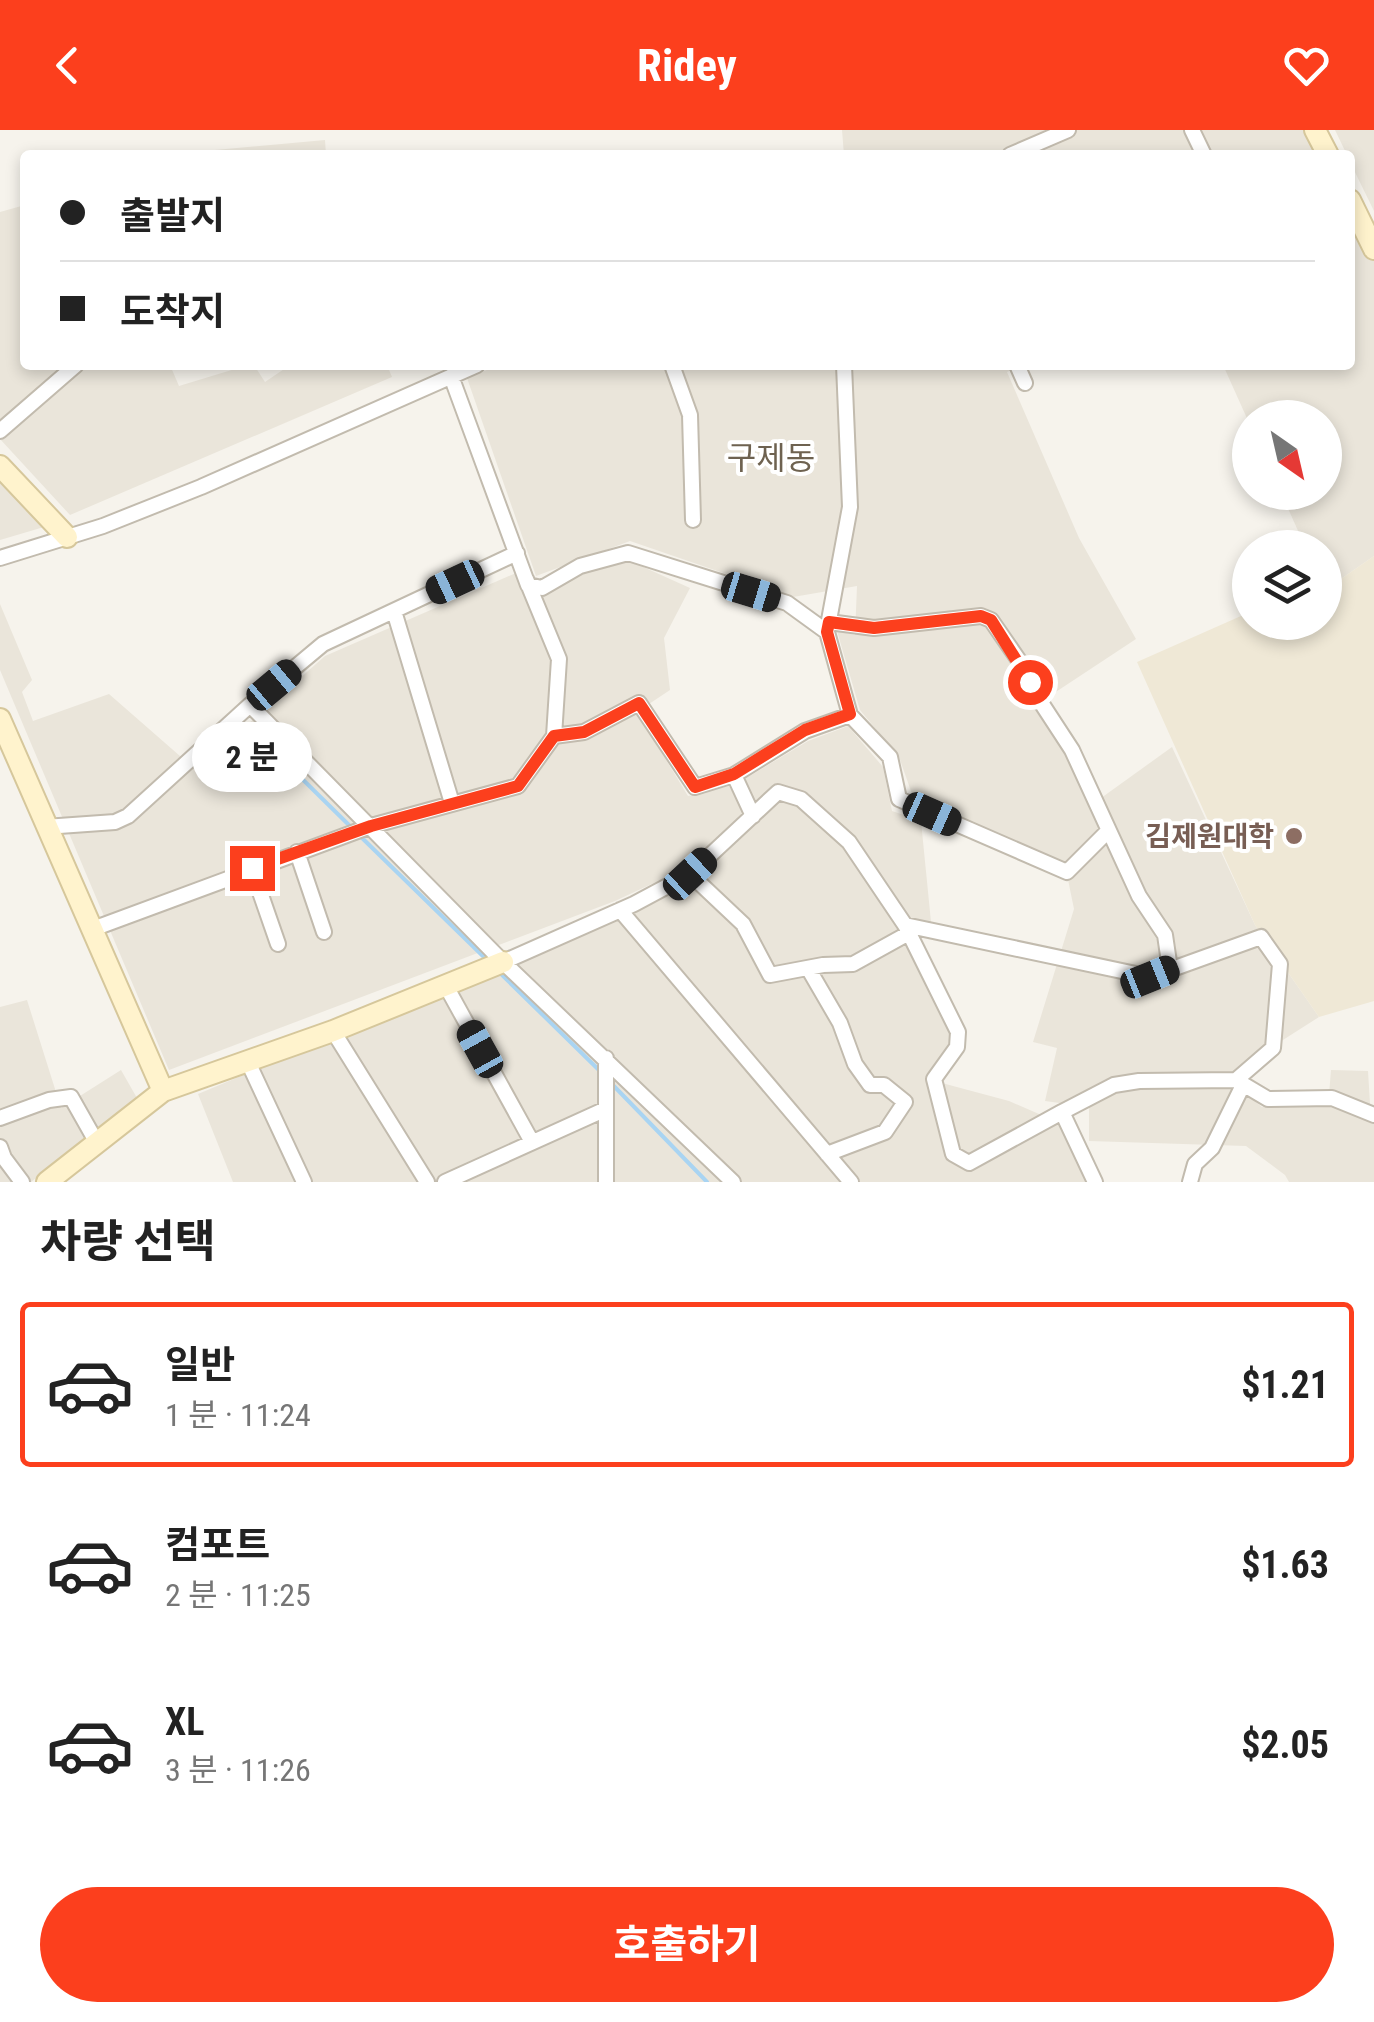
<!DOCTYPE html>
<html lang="ko">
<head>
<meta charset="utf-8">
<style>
	:root { --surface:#fff; --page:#f6f6f6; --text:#222; --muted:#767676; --line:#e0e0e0; --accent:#fc3f1d }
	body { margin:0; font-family:"Roboto Condensed","Noto Sans KR",sans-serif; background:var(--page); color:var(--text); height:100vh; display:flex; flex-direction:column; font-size:38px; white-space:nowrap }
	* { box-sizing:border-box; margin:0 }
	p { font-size:32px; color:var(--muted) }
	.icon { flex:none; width:55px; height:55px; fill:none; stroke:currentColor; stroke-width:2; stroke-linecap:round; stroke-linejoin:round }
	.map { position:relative; height:1052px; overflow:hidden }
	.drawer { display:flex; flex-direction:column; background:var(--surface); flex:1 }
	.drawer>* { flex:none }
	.banner { position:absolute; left:20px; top:20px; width:1335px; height:220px; border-radius:10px; box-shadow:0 5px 15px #0003; display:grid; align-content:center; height:220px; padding:0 40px; background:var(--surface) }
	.needle { width:65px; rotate:146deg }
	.fabs { position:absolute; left:1232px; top:270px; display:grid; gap:20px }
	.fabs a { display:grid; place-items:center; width:110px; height:110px; border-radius:50%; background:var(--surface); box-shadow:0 5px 15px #0003; font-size:50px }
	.end { position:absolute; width:45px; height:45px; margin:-22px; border:12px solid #fc3f1d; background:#fff; box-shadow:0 0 0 5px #fff }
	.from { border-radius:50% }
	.bubble { position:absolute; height:70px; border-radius:35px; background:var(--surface); box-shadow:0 5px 15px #0003; font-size:32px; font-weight:700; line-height:70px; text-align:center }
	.car { position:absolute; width:30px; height:60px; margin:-30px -15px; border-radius:12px; box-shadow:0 0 8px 2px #0007; background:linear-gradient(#222 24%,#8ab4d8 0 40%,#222 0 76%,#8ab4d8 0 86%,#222 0) }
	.banner b { display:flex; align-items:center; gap:35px; height:95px; font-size:38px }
	.banner b+b { border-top:2px solid var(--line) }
	.banner i { width:25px; height:25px; background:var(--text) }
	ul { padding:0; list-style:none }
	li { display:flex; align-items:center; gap:30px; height:165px; margin:0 20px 15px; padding:0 20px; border:5px solid transparent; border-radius:10px }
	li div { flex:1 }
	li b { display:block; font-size:38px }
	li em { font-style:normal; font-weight:700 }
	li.current { border-color:var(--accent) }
	li>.icon { width:90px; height:90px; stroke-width:1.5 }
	h2 { padding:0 40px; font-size:45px; line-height:120px }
	.action { display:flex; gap:20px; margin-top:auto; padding:20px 40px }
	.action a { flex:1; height:115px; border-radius:60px; background:var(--accent); color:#fff; font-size:40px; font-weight:700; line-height:115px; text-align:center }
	header { display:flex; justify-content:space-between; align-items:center; height:130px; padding:0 40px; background:var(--accent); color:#fff; font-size:45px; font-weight:700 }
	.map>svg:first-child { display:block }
	.residential { fill:#eae5da }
	.education { fill:#efe8d6 }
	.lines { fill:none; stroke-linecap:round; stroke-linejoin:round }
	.stream { stroke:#a9d4f2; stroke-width:4 }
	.street-casing { stroke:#c2bbae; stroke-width:18 }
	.secondary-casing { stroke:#d6c79b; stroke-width:24 }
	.street { stroke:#fff; stroke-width:14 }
	.secondary { stroke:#fff3cd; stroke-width:20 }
	.route { stroke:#fc3f1d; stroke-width:12 }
	.education-dot { fill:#8d6e63; stroke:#fff; stroke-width:4 }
	.labels { text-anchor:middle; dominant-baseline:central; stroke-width:8; stroke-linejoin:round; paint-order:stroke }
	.education-label { font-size:28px; font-weight:bold; fill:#785e54; stroke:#fff; text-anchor:end }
	.quarter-label { font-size:32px; fill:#6e6250; stroke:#fff }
</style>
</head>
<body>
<header><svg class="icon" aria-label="back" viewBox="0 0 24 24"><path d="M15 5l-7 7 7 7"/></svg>Ridey<svg class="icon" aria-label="heart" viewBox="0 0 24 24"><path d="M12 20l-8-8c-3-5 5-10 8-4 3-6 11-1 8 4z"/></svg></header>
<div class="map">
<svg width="1374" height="1052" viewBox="0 0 1374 1052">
	<rect width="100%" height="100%" fill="#f6f3ec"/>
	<path class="residential" d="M842 0H1311L1323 25H844Z
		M1335 0H1374V81L1350 32V25H1347Z
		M325 10 326 25H160Z
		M25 75V235H170L179 256 248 235H254L265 252 290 235H387L392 247 70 385 0 309V82Z
		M1350 81 1374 130V426L1325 460V418L1300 417 1304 414 1281 363 1325 362V288H1250V295L1223 235H1350Z
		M499 235H1023L1007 242 1079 408 1136 509 1036 575 1067 623 1090 676 1172 617 1255 795 1319 887 1225 947 1262 977H1328L1331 940 1368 941 1371 990 1374 992V1052H1289L1285 1045 1246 1016 1089 1011V977L1045 971 1057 918 1033 912 1074 779 1065 735 912 664 899 627 860 580 837 501 855 505 857 456 793 467 630 411 536 446 467 248Z
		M0 353 44 397 0 410Z
		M630 431 690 458 664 508 670 560 637 582 688 666 729 656 745 684 686 738 615 771 169 940 0 540V474L32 550 22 562 33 591 109 564 196 640 325 526 516 443 526 470 583 442Z
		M848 596 883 637 892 681 921 691 931 792 909 817 952 909 927 949 1009 971 1062 994 1086 1052H233L198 964 616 789 688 754 755 692 743 650 808 611Z
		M27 870 61 978 121 940 137 968 31 1052H0V877Z"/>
	<path class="education" d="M1374 426V871L1319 887 1255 795 1137 532 1250 482V492H1325V460Z"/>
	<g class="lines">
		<path class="stream" d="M285 632 353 699
			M360 706 489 832
			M499 842 603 944
			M609 951 707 1052"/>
		<g class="street-casing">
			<path id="street" d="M1192 0 1204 25
				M1010 25 1068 0
				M672 235 690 285 693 390
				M1017 235 1025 253
				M451 246 528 455 542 458 580 436 628 423 787 473 827 502 850 585 890 627 899 669 1067 742 1108 701
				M0 301 76 235
				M0 428 103 396 201 357 477 235
				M526 449 559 529 554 606
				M394 481 452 673
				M829 492 874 498 981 486 991 490 1020 532 1040 571 1072 620 1139 766 1165 805 1170 839
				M827 501 850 377 844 235
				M250 575 503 832 733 1052
				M734 645 805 601 850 585
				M45 697 115 692 128 686 250 575 323 514 517 423
				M297 722 324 802
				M252 739 278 814
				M690 744 743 794 770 845 823 835 853 834 909 803
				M620 780 851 1052
				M905 795 958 902 957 917 934 949 953 1024 969 1033 1062 982 1095 1052
				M90 800 371 696 518 656 554 606 584 602 639 573 695 657 734 645 753 686
				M503 832 634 774 690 744 778 662 801 669 849 712 905 795 1150 847 1261 807 1280 834 1273 918 1236 950 1268 969 1332 968 1374 985
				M808 838 840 893 855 934 870 955H884L905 972 885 1002 827 1024
				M446 856 532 1012
				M333 901 427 1052
				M248 932 304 1052
				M1062 982 1114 955 1139 951 1236 950
				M0 988 49 970 71 967 97 1013
				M0 1017 4 1028 22 1052
				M445 1052 606 979
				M606 1052V928
				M1190 1052 1195 1034 1212 1018 1243 955"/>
		</g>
		<g class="secondary-casing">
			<path id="secondary" d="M1315 0 1328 25
				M1350 70 1374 119
				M0 336 67 407
				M0 589 163 961
				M47 1052 163 961 333 901 503 832"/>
		</g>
		<use href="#street" class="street"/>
		<use href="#secondary" class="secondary"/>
	</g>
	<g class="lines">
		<path class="route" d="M252 738 371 696 518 656 554 606 584 602 639 573 695 657 734 644 805 600 850 584 827 502 829 492 874 498 981 486 991 490 1030 552"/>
	</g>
	<circle class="education-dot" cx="1294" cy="706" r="10"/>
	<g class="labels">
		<g class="education-label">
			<text x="1274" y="706">김제원대학</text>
		</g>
		<g class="quarter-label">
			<text x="771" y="328">구제동</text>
		</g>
	</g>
</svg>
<div class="fabs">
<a><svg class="needle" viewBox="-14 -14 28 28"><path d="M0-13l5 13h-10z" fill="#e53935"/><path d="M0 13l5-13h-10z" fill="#767676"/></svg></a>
<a><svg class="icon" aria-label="layers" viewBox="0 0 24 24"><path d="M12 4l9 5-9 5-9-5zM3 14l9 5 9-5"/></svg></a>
</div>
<i class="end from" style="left:1030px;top:552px"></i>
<i class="end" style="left:252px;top:738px"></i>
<div class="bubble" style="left:192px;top:592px;width:120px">2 분</div>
<i class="car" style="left:455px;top:452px;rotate:245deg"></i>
<i class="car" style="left:751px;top:462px;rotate:107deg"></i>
<i class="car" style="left:274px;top:555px;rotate:50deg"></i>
<i class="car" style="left:932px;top:684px;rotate:114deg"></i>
<i class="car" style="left:690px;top:744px;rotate:47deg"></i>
<i class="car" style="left:1150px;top:847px;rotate:68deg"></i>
<i class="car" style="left:480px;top:919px;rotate:331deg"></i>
<div class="banner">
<b><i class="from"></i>출발지</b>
<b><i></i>도착지</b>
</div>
</div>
<section class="drawer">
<h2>차량 선택</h2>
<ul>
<li class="current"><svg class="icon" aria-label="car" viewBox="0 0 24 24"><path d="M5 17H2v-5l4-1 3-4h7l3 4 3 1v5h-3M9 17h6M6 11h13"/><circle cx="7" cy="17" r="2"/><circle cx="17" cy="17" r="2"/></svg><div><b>일반</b><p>1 분 · 11:24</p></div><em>$1.21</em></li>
<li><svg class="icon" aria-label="car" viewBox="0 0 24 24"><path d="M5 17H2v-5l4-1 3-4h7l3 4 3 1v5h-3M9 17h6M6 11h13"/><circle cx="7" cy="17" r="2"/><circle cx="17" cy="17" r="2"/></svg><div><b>컴포트</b><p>2 분 · 11:25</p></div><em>$1.63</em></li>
<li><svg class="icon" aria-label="car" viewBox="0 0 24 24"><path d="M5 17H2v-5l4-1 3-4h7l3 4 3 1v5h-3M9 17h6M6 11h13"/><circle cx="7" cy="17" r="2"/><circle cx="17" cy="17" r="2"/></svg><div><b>XL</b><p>3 분 · 11:26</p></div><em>$2.05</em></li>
</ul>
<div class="action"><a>호출하기</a></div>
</section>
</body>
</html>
